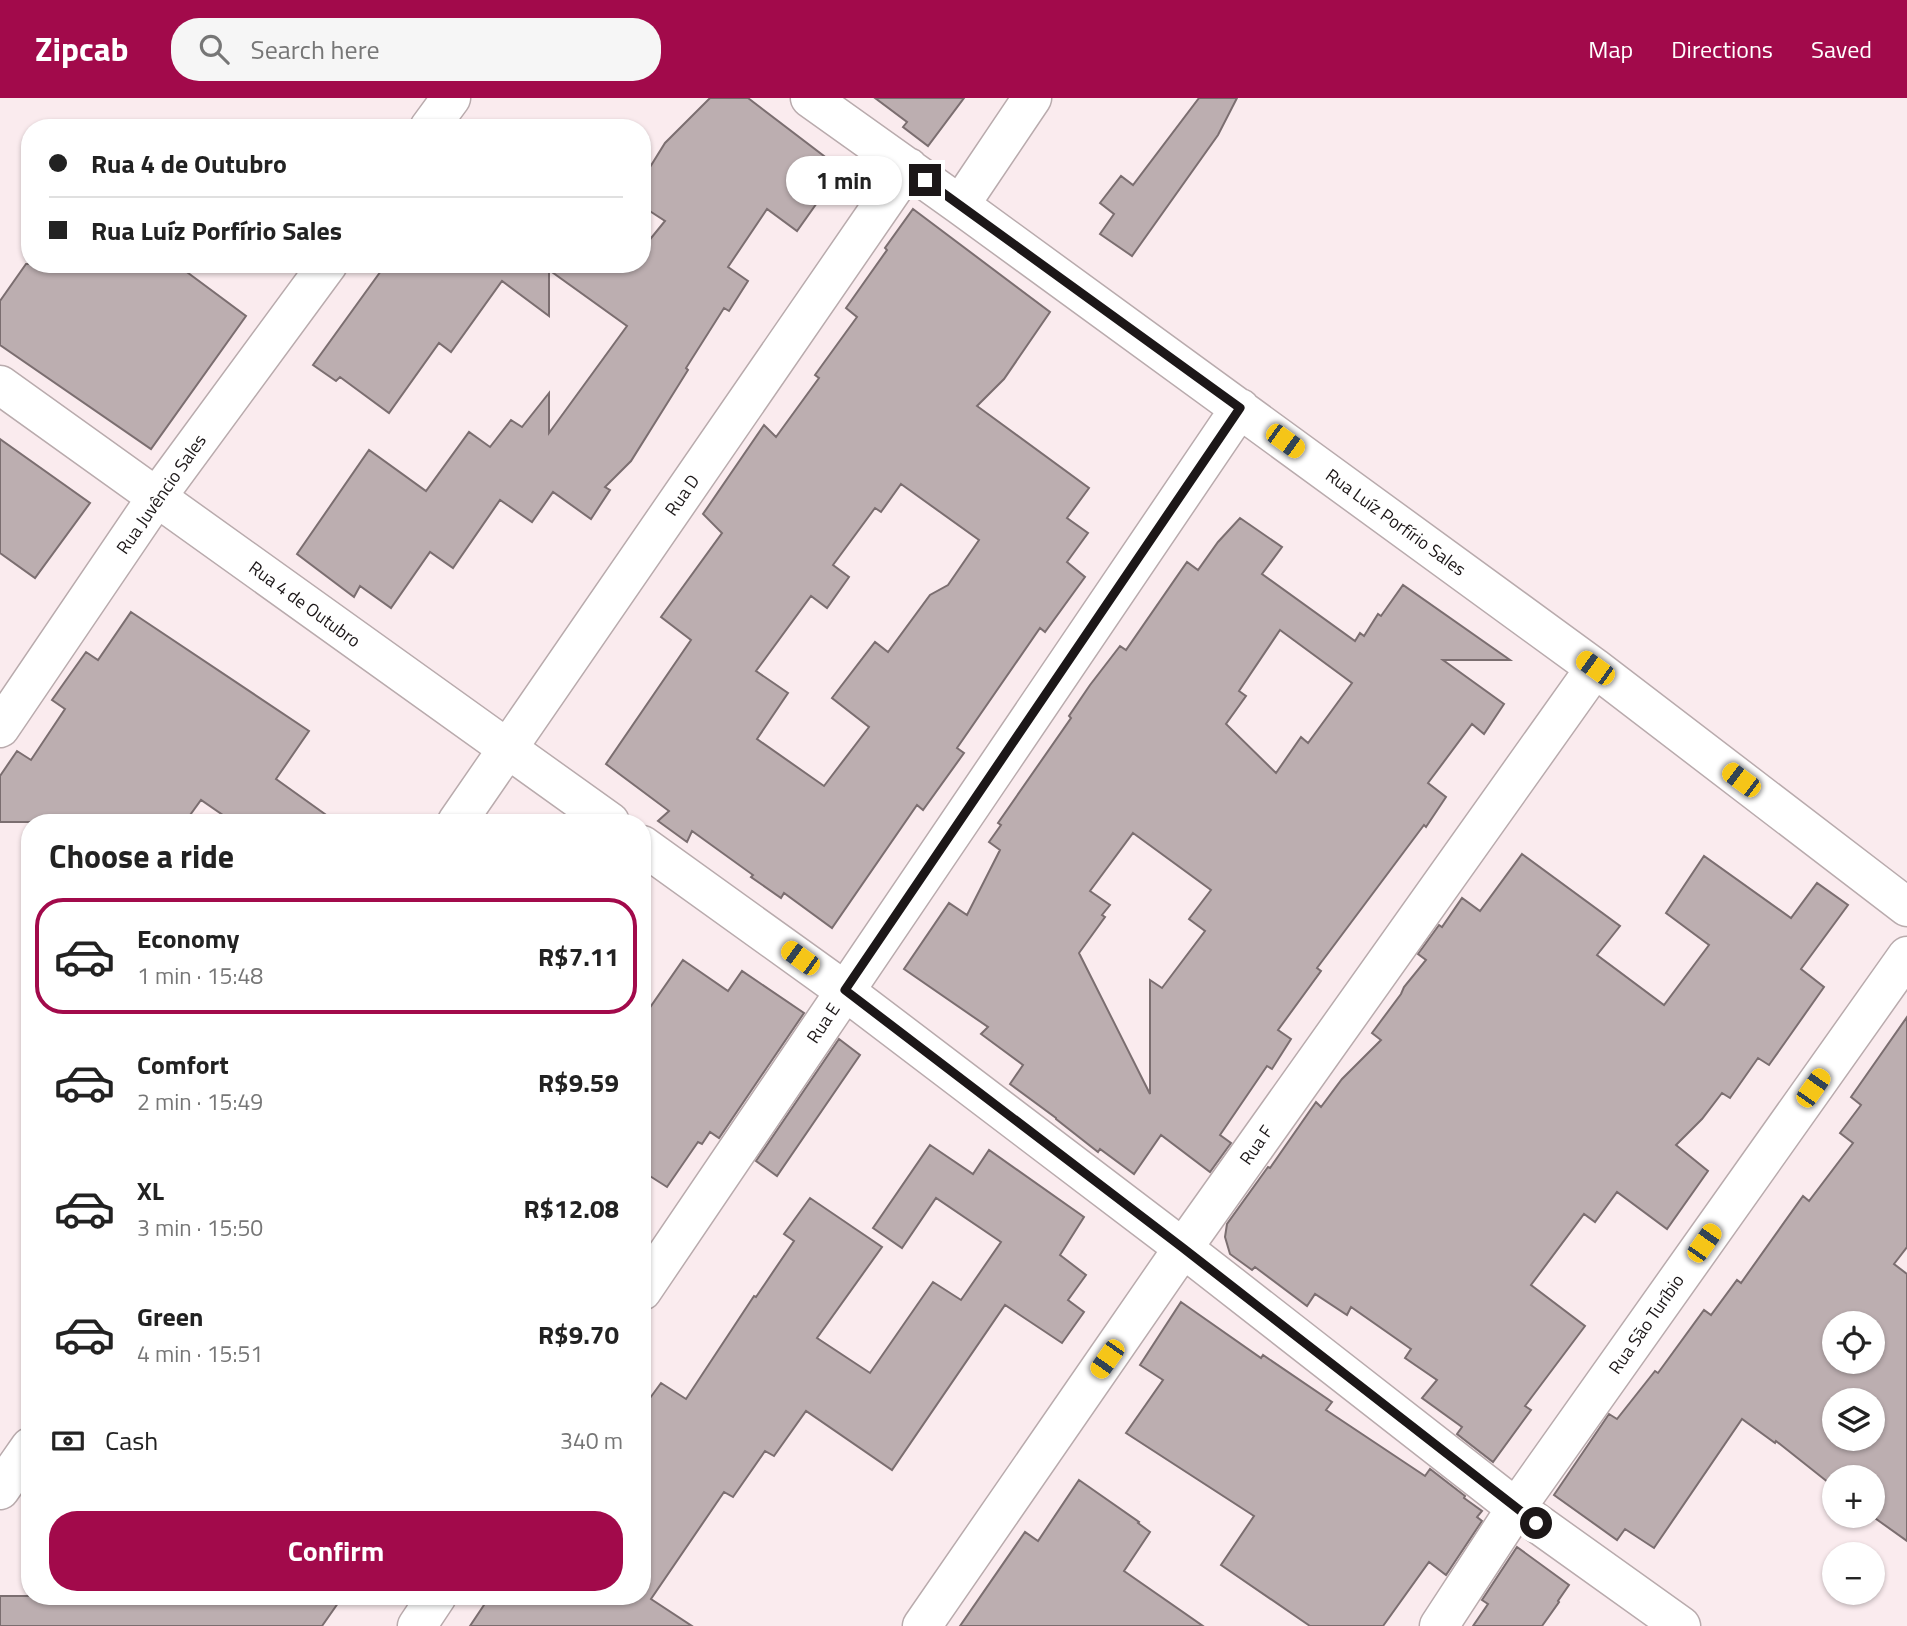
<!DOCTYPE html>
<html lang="en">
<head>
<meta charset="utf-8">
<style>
	:root { --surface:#fff; --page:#f6f6f6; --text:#222; --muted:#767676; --line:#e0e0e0; --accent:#a20a4b }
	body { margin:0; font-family:"Titillium Web",sans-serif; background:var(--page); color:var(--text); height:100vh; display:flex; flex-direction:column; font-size:26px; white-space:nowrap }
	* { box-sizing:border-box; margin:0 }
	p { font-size:23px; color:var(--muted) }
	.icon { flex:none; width:38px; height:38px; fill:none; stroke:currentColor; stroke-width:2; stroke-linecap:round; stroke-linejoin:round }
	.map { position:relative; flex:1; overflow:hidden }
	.drawer { position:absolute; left:21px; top:716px; width:630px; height:791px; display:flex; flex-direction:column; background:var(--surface); border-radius:28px; box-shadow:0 2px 5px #0004 }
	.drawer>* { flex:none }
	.hud { position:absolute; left:21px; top:21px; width:630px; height:154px; border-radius:28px; box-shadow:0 2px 5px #0004; display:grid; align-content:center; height:154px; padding:0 28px; background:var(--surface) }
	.controls { position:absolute; left:1822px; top:1213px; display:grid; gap:14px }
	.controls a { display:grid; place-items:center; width:63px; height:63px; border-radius:50%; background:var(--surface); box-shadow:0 2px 5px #0004; font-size:35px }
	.end { position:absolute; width:32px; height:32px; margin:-16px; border:9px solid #1c1718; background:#fff; box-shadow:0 0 0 4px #fff }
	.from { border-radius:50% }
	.bubble { position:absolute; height:49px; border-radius:24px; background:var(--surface); box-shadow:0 2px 5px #0004; font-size:23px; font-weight:700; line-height:49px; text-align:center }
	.car { position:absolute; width:21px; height:42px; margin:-21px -10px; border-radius:9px; box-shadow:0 0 5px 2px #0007; background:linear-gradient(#f5c518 24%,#345 0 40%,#f5c518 0 76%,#345 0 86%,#f5c518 0) }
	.hud b { display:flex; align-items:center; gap:24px; height:66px; font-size:26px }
	.hud b+b { border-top:2px solid var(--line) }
	.hud i { width:18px; height:18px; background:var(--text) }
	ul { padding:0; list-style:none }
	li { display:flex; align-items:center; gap:21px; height:116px; margin:0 14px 10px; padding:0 14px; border:4px solid transparent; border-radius:28px }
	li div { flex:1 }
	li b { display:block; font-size:26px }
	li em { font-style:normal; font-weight:700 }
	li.current { border-color:var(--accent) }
	li>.icon { width:63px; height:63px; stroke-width:1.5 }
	h2 { padding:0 28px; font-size:32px; line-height:84px }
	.pay { display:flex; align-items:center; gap:18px; height:77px; padding:0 28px; font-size:26px }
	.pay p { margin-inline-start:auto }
	.cta { display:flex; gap:14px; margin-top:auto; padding:14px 28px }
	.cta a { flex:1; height:80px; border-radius:28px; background:var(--accent); color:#fff; font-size:28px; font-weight:700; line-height:80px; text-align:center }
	header { display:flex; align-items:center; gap:42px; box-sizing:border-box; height:98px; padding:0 35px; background:var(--accent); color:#fff }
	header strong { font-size:33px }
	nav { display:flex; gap:38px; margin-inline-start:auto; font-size:24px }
	.search { width:490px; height:63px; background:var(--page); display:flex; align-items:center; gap:18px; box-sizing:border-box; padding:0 24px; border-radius:28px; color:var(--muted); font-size:26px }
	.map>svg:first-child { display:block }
	.building { fill:#bcaeb0; stroke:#7b6e70; stroke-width:2; fill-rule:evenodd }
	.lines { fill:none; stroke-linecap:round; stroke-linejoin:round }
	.minor-casing { stroke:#b9abad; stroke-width:41 }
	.minor { stroke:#fff; stroke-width:38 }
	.route { stroke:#1c1718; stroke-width:9 }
	.labels { text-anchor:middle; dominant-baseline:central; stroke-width:5; stroke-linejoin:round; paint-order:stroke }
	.street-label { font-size:18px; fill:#1c1718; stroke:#fff }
</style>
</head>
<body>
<header>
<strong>Zipcab</strong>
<div class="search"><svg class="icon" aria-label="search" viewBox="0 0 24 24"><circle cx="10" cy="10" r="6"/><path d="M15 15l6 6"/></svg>Search here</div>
<nav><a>Map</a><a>Directions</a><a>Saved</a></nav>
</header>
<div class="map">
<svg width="1907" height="1528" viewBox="0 0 1907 1528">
	<rect width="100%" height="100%" fill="#faebee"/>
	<path class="building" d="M710 0H748L841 71 797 133 767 111 728 169 748 183 729 213 724 210 686 270 688 272 631 363 605 389 610 392 591 421 553 394 532 424 500 402 453 470 430 454 391 510 360 488 354 499 297 456 369 352 426 393 469 334 490 349 511 322 522 329 549 295V335L627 228 549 172V218L502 183 451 254 439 245 389 315 340 279 336 283 313 267 386 166H642L643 150 665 123 642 108V82L665 45Z
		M875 0H964L928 48 903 29 907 24Z
		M1199 0H1237L1218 37 1132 158 1100 136 1114 116 1100 105 1121 78 1133 87Z
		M913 111 1050 214 1004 281 977 308 1089 390 1067 420 1088 435 1067 464 1085 479 1045 534 1040 530 957 650 964 655 923 712 917 707 832 830 784 795 781 800 751 779 753 777 692 733 687 744 658 723 669 713 606 666 691 542 661 519 722 435 703 416 764 327 776 339 819 280 815 277 857 219 846 210 887 152 885 150ZM901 386 979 442 948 487 930 497 888 554 875 544 832 600 869 629 824 688 757 641 788 595 756 573 811 498 827 510 849 479 833 467 875 410 881 414Z
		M26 166H176L246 218 151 351 0 247V203Z
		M0 341 90 405 35 480 0 455Z
		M1240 420 1282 449 1262 476 1355 543 1360 535 1364 538 1378 516 1381 518 1403 487 1510 562H1443L1504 606 1484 636 1472 626 1428 685 1446 699 1426 729 1424 727 1317 870 1321 873 1278 932 1291 941 1272 971 1267 968 1220 1037 1231 1045 1210 1074 1161 1037 1134 1076 1100 1051 1098 1054 1056 1021V1020L1010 986 1023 967 981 936 988 929 904 871 949 805 967 817 1000 752 989 744 1001 727 998 725 1071 620 1069 618 1090 587 1120 548 1126 552 1187 464 1198 472 1218 444ZM1280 532 1352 585 1308 645 1301 639 1276 675 1226 626 1246 598 1239 593ZM1133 735 1211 792 1189 821 1205 833 1162 890 1150 882V996L1079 855 1105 819 1102 817 1110 807 1090 793Z
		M131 514 309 633 276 681 336 724H233L201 702 185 724H0V678L17 653 31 662 65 611 52 602 86 554 98 562Z
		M1522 756 1620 828 1597 857 1664 907 1709 847 1666 815 1704 758 1791 820 1817 785 1848 807 1801 871 1824 889 1786 943 1769 967 1758 960 1730 1000 1722 995 1702 1021 1676 1047 1708 1073 1667 1131 1617 1094 1595 1124 1584 1116 1531 1187 1585 1228 1525 1308 1531 1312 1493 1364 1457 1336 1462 1329 1422 1300 1437 1282 1405 1260 1411 1251 1351 1209 1347 1217 1315 1196 1307 1208 1255 1169 1252 1172 1230 1156 1225 1139 1227 1126 1268 1069 1270 1070 1316 1004 1321 1009 1342 981 1381 942 1372 935 1401 896 1404 889 1426 862 1418 856 1439 827 1442 829 1462 800 1480 813Z
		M683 862 728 893 742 873 804 915 719 1040 710 1034 702 1046 698 1044 667 1089 642 1073V921Z
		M1907 919V1149L1894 1166 1907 1176V1443L1872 1418V1379H1834V1389L1776 1343 1775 1345 1742 1321 1654 1450 1625 1431 1617 1442 1554 1397 1609 1316 1617 1321 1655 1273 1658 1275 1704 1212 1711 1217 1737 1182 1741 1185 1803 1098 1809 1103 1853 1045 1840 1035 1861 1007 1851 999ZM1834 1225H1872V1264H1834ZM1834 1302H1872V1340H1834Z
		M839 941 860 957 777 1078 756 1063Z
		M930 1047 973 1076 989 1052 1084 1119 1060 1157 1086 1177 1068 1202 1084 1214 1062 1245 1005 1207 892 1372 806 1313 774 1358 765 1353 733 1399 724 1394 651 1501 692 1528H470L490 1498H642V1311L661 1285 686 1301 754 1198 756 1199 794 1143 784 1136 810 1100 882 1149 817 1240 870 1275 933 1184 961 1202 1001 1144 936 1100 902 1150 873 1130Z
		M1181 1204 1261 1260 1263 1257 1332 1304 1326 1312 1425 1378 1430 1371 1465 1398 1464 1400 1482 1413 1477 1419 1482 1423 1446 1477 1429 1464 1383 1528H1310L1221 1467 1254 1418 1126 1335 1163 1282 1140 1267Z
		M1079 1382 1139 1424 1138 1425 1150 1434 1124 1473 1203 1528H960L1025 1434 1038 1443Z
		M1517 1449 1569 1487 1558 1503 1559 1504 1542 1528H1473L1488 1506 1482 1502Z
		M0 1498H343L322 1528H0Z"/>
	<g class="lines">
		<g class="minor-casing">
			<path id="minor" d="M810 0 960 107 1595 570 1907 809
				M429 30 451 0
				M960 107 1032 0
				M0 287 610 724
				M0 630 156 400 328 166
				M457 724 908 69
				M642 747 845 893 1183 1150 1516 1410 1681 1528
				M642 1193 1240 310
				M0 1392 30 1349
				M417 1528 437 1498
				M922 1528 1183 1150 1595 570
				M1439 1528 1516 1410 1907 858"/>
		</g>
		<use href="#minor" class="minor"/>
	</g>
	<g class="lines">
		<path class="route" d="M925 82 1240 310 845 892 1183 1150 1536 1425"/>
	</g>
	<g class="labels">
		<g class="street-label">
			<text transform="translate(161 396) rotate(-55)">Rua Juvêncio Sales</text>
			<text transform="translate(682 397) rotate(-55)">Rua D</text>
			<text transform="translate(1396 424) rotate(36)">Rua Luíz Porfírio Sales</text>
			<text transform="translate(305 506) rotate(36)">Rua 4 de Outubro</text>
			<text transform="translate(823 925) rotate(-56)">Rua E</text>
			<text transform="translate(1256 1047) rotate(-55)">Rua F</text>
			<text transform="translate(1646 1226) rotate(-55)">Rua São Turíbio</text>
		</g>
	</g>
</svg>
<div class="controls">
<a><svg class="icon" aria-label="locate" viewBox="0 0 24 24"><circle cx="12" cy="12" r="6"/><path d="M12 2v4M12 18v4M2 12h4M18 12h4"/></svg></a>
<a><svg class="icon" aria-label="layers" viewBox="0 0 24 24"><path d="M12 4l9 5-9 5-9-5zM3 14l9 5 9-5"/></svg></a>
<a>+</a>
<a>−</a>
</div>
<i class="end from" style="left:1536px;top:1425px"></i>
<i class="end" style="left:925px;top:82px"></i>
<div class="bubble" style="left:786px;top:58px;width:116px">1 min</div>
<i class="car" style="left:1285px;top:343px;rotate:126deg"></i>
<i class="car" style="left:1595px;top:570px;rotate:306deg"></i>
<i class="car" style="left:1741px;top:682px;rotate:307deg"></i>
<i class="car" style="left:800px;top:860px;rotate:306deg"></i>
<i class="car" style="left:1813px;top:990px;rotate:35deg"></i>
<i class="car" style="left:1704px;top:1145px;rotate:35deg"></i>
<i class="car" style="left:1107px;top:1261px;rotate:215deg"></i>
<div class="hud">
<b><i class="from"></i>Rua 4 de Outubro</b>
<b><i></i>Rua Luíz Porfírio Sales</b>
</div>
<section class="drawer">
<h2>Choose a ride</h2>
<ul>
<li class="current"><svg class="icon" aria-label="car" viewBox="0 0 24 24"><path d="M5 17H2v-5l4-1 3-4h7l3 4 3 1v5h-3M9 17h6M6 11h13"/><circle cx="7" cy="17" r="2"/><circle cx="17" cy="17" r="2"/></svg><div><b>Economy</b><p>1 min · 15:48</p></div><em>R$7.11</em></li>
<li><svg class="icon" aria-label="car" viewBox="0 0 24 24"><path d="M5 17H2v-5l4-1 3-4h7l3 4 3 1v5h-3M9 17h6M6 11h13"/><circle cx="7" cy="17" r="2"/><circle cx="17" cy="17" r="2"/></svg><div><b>Comfort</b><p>2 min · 15:49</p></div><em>R$9.59</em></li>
<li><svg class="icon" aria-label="car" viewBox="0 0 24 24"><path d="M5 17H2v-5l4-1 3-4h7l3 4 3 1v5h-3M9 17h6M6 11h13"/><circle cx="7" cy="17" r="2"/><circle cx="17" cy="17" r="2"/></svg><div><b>XL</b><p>3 min · 15:50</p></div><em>R$12.08</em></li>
<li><svg class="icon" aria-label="car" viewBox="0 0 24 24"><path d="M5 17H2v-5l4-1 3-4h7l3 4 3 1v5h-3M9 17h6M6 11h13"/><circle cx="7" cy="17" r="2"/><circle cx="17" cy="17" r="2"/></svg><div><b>Green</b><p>4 min · 15:51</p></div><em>R$9.70</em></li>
</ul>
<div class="pay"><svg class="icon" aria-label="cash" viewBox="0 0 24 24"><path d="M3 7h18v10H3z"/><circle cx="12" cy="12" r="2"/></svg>Cash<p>340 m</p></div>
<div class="cta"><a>Confirm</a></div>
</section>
</div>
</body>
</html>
